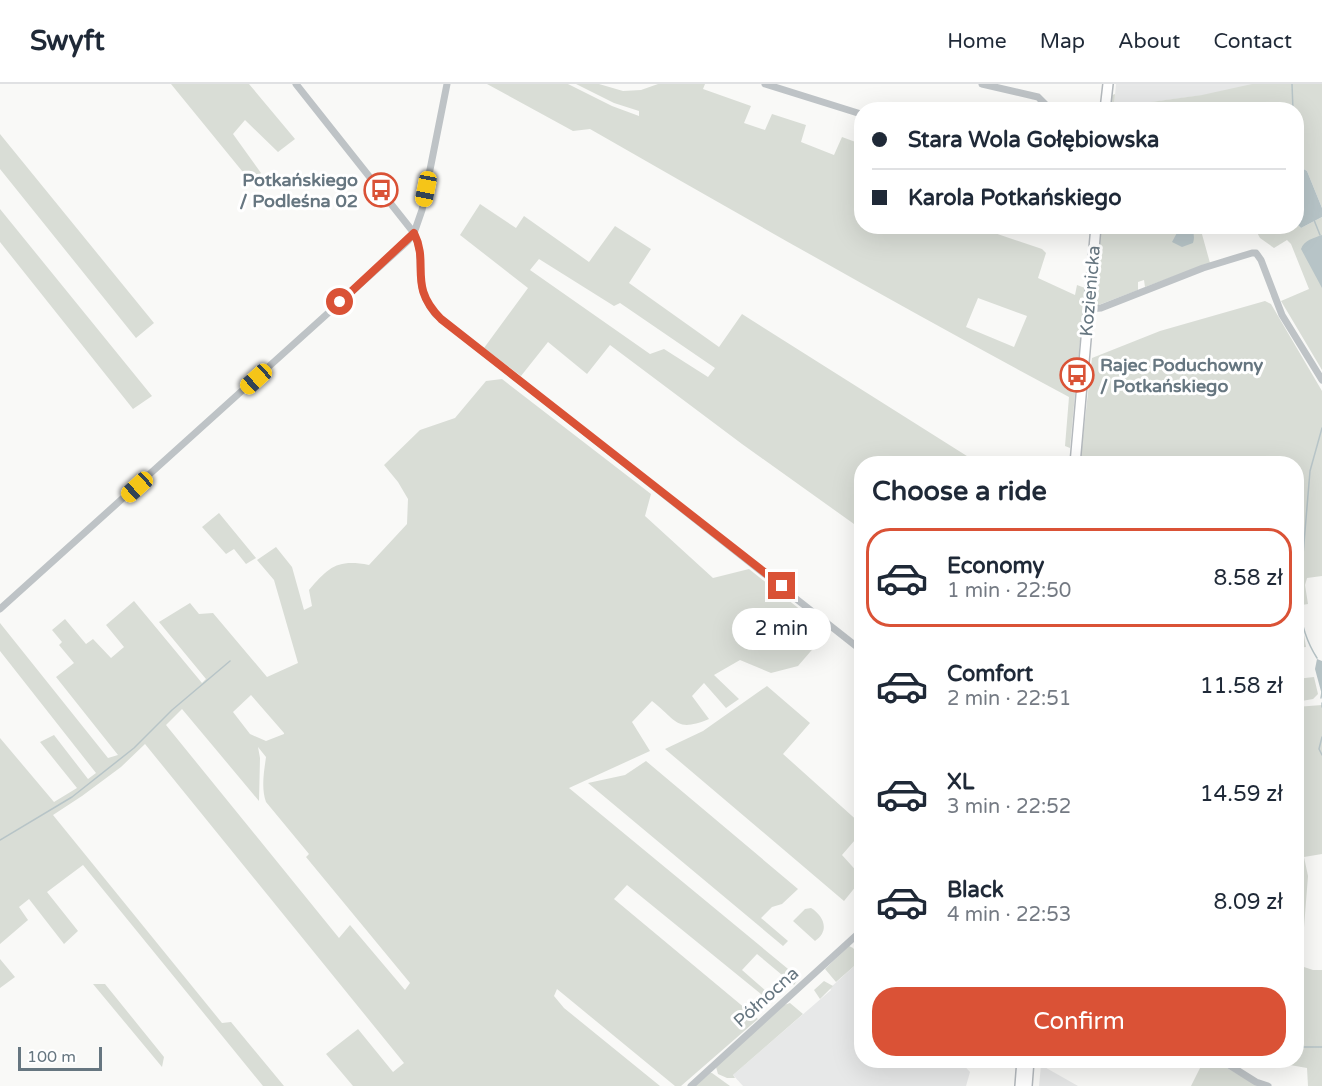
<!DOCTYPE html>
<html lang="en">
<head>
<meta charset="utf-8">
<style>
	:root { --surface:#fff; --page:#f6f6f7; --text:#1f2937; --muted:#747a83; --line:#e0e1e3; --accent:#da5236 }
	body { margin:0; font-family:"Varela Round",sans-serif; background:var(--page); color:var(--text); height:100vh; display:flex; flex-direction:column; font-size:22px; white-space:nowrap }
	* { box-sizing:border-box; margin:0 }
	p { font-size:20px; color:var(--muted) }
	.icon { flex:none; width:33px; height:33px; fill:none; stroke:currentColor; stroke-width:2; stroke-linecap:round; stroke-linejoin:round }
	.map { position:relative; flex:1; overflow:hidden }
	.details { position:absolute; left:854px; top:372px; width:450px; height:612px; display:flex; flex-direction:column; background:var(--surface); border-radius:24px; box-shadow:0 6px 24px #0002 }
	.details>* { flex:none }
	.top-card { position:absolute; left:854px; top:18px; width:450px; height:132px; border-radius:24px; box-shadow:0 6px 24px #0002; display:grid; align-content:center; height:132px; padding:0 18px; background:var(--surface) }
	.scale { position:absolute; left:18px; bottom:15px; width:84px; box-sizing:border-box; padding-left:6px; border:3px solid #667680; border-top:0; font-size:16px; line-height:21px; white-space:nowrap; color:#667680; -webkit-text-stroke:4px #fff; paint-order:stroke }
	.end { position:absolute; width:27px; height:27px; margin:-14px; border:8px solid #da5236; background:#fff; box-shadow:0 0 0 3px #fff }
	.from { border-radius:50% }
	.bubble { position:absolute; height:42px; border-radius:21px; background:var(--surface); box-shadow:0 6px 24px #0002; font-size:20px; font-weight:600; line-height:42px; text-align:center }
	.car { position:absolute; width:18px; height:36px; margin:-18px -9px; border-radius:8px; box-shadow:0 0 4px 2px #0007; background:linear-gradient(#f5c518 24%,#345 0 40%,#f5c518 0 76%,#345 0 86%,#f5c518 0) }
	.top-card b { display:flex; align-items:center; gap:21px; height:57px; font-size:22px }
	.top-card b+b { border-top:2px solid var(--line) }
	.top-card i { width:15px; height:15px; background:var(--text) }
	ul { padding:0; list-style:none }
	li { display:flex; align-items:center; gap:18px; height:99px; margin:0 12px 9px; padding:0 6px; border:3px solid transparent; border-radius:24px }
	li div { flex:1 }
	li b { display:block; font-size:22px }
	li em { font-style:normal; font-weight:600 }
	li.active { border-color:var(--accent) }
	li>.icon { width:54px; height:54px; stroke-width:1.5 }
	h2 { padding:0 18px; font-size:27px; line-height:72px }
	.primary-button { display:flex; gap:12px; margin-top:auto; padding:12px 18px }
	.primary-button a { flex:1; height:69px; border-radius:24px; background:var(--accent); color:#fff; font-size:24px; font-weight:600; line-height:69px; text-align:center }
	header { display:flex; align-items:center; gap:36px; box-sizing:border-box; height:84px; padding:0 30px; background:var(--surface); border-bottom:2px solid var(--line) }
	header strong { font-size:28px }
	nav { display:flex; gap:33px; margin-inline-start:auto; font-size:21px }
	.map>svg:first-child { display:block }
	.built { fill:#e7e8e8 }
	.green { fill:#d9ddd6; fill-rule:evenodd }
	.water { fill:#b7c4c7 }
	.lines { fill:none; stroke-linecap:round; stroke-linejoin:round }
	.stream { stroke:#b7c4c7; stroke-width:1.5 }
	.major-casing { stroke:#b4b9bd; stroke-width:12 }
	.minor { stroke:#bec3c6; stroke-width:7 }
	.major { stroke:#fff; stroke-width:9 }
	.route { stroke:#da5236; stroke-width:8 }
	.labels { text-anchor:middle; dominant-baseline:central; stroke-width:6; stroke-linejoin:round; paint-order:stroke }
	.poi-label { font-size:18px; font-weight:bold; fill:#667680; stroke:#fff; text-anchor:end }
	.street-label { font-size:18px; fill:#667680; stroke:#fff }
</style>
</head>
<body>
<header>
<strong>Swyft</strong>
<nav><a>Home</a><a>Map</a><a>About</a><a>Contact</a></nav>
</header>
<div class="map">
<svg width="1322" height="1002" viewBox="0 0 1322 1002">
	<rect width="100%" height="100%" fill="#f9f9f7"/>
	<path class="built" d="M1116 0H1257V4L1114 23Z
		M861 876V976L960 977 970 988 966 1002H743L733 991 831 906 830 904Z
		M1041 981 1078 1002H1039Z"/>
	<path class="green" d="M171 0H249L295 55 278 68 245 36 233 50 261 89 251 98Z
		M487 0H568L612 22 639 32V27L614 19 576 0H599L623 7 641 6 658 0H705L703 5 751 22 744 39 765 46 772 30 806 41 801 58 834 71 842 53 861 60V142L977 143 1042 165 1046 169 1038 194 1075 211 1077 201 1085 204 1084 213 1080 214V218L1083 219V225L1070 364 1065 362 1069 313C908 227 749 136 590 45L573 47ZM978 214 1027 232 1014 263 966 243Z
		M1252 0H1322V124L1307 87 1302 84 1296 85V26L1109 25 1110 12 1115 10 1114 23 1202 11Z
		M0 50 154 239 136 254 0 85Z
		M480 120 516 144 524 132 589 178 615 142 651 165 629 199 719 263 742 230 978 379 861 380V445L742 360 610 261 587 290 548 258 521 292 484 264 528 204 460 151ZM539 175 614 222 620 219 715 284 708 293 664 265 650 270 530 186Z
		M0 125 152 312 133 325 0 158Z
		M1322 133V286L1281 217 1309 205 1291 160 1287 156 1274 164 1260 154 1254 143 1296 142V139L1301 144Z
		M1100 143H1200L1210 179 1145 203 1144 196 1138 198V206L1096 222 1092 220 1097 187Z
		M1265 217 1271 220 1322 307V492L1307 494 1305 501 1308 520 1296 522V380L1080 379 1092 274 1160 247Z
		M502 295 651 410 645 432 713 494 749 485 821 542 817 560 798 582 771 589 740 576 714 591 739 615 726 624 704 599 692 612 709 635C675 649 677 636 652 617L632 638 650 667 569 704 799 894 794 901 757 870 742 886 775 915 772 919 627 801 614 815 758 935 681 1002H675L557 905 554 912 564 924 660 1002H353L326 970 358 945 393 988 404 979 145 660 121 683 82 712 53 731 222 939 231 938 284 1002H263L83 781 47 808 78 847 64 860 29 815 19 823 28 836 0 860V654L54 718 77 704 40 658 54 651 88 695 96 689 0 567V539L108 674 118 671 56 593 74 579 59 561 62 558 52 546 65 535 86 560 93 555 111 574 124 563 106 541 134 517 202 599 206 595 159 538 190 519 199 530 213 529 267 593 298 579 274 496 257 476 276 463 292 483 304 526 312 522 309 506C329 483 337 475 369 481L407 440 408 415 398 398 384 381 420 346 455 334 486 297ZM251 611 284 649V650L266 657 250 650 233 628ZM182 625 259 717 260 674 258 663 266 673C264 688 261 704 266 718L309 770 306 773 410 899 405 906 350 841 339 854 166 641Z
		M219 429 256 474 246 480 234 465 226 470 202 443Z
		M1302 539 1306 563 1296 564V540Z
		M1314 593 1318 610 1313 615 1296 618V595Z
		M767 602 810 639 783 670 861 740V749L842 771 861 792V796L844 817 665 665 703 647Z
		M1322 621V770L1304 773 1308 792 1301 882 1313 886H1322V1002H1308L1307 984 1267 977 1296 976V623Z
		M646 677 798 805 782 820 772 823 761 834 788 857 783 862 588 699 625 691Z
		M811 824C824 832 830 847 815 857L793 837 805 825Z
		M849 862 853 864 861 873V876L836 898 825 885Z
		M0 875 15 893 0 904Z
		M824 897 833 902 820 915 814 906Z
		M93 900H105L164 973 162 983Z
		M790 919 803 930 733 991 735 994H727L718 990 716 983 784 921Z
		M1204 976 1215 977 1258 1002H1191Z
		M710 989H712L730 1002H695Z"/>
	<path class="water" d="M1302 84 1307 87 1322 124V133L1301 144 1296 139V85Z
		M1189 142C1194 147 1195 153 1193 159L1182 163 1172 158 1179 145Z
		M1322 151V204L1301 165C1304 156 1314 154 1322 151Z
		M1317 575 1322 577V611L1315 585Z"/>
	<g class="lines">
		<path class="stream" d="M1292 0 1293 26
			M1296 69 1298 86
			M1314 136 1320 151
			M1317 574C1306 557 1301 540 1299 519L1310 387 1322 344
			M1321 614 1322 608
			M1322 619V623
			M1322 653 1319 665 1322 671
			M0 756 72 713 134 664 172 626 230 577
			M1296 963H1322"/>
		<g class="major-casing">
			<path id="major" d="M1105 26 1108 0
				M1075 380 1096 142
				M1020 1002 1022 976
				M1027 1002 1029 976"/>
		</g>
		<path class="minor" d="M296 0 414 149C428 178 410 197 435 230L861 566
			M765 0 861 30
			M982 0 1038 13 1051 26
			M1089 225 1101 224 1203 184 1252 169H1256L1261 176 1282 231 1322 296
			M0 525 408 157 414 149 422 126 447 0
			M1221 976 1256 998 1268 1002
			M691 1002 861 847"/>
		<use href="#major" class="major"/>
	</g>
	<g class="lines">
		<path class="route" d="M340 218 414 149C430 181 407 201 441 235L782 502"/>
	</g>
	<defs>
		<g id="bus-ring" transform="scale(1.725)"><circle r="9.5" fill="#fff" stroke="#da5236" stroke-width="1.5"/><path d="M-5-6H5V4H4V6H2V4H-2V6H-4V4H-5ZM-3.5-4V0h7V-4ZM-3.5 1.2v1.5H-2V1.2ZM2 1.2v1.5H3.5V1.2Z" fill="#da5236"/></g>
	</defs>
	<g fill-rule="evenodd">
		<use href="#bus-ring" x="381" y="106"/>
		<use href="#bus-ring" x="1077" y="291"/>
	</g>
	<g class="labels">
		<g class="poi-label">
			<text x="358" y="96">Potkańskiego<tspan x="358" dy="21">/ Podleśna 02</tspan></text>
			<text x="1100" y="281" text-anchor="start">Rajec Poduchowny<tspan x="1100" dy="21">/ Potkańskiego</tspan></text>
		</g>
		<g class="street-label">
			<text transform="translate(1090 207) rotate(-85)">Kozienicka</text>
			<text transform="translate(766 913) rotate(-42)">Północna</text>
		</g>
	</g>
</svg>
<div class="scale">100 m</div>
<i class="end from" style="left:340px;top:218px"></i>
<i class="end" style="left:782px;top:502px"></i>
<div class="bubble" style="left:732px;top:524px;width:99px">2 min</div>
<i class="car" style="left:426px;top:105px;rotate:191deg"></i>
<i class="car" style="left:256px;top:295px;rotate:228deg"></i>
<i class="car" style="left:137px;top:403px;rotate:228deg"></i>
<div class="top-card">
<b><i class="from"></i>Stara Wola Gołębiowska</b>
<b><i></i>Karola Potkańskiego</b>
</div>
<section class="details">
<h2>Choose a ride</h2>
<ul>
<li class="active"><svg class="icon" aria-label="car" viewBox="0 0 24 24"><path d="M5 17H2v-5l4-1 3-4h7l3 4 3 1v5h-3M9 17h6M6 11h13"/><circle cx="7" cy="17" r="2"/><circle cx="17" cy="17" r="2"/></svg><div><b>Economy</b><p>1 min · 22:50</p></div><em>8.58 zł</em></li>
<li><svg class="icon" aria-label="car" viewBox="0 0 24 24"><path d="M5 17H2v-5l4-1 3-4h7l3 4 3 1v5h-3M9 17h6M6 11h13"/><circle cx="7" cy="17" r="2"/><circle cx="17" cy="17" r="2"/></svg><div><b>Comfort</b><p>2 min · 22:51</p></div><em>11.58 zł</em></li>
<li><svg class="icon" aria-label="car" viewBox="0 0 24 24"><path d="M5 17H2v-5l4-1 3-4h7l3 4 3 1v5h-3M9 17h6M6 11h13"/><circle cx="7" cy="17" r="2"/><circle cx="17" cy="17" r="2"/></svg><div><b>XL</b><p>3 min · 22:52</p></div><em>14.59 zł</em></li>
<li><svg class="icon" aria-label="car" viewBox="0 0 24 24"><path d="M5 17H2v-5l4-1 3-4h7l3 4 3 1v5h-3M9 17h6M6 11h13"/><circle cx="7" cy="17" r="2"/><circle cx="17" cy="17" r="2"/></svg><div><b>Black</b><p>4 min · 22:53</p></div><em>8.09 zł</em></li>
</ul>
<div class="primary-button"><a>Confirm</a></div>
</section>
</div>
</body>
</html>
